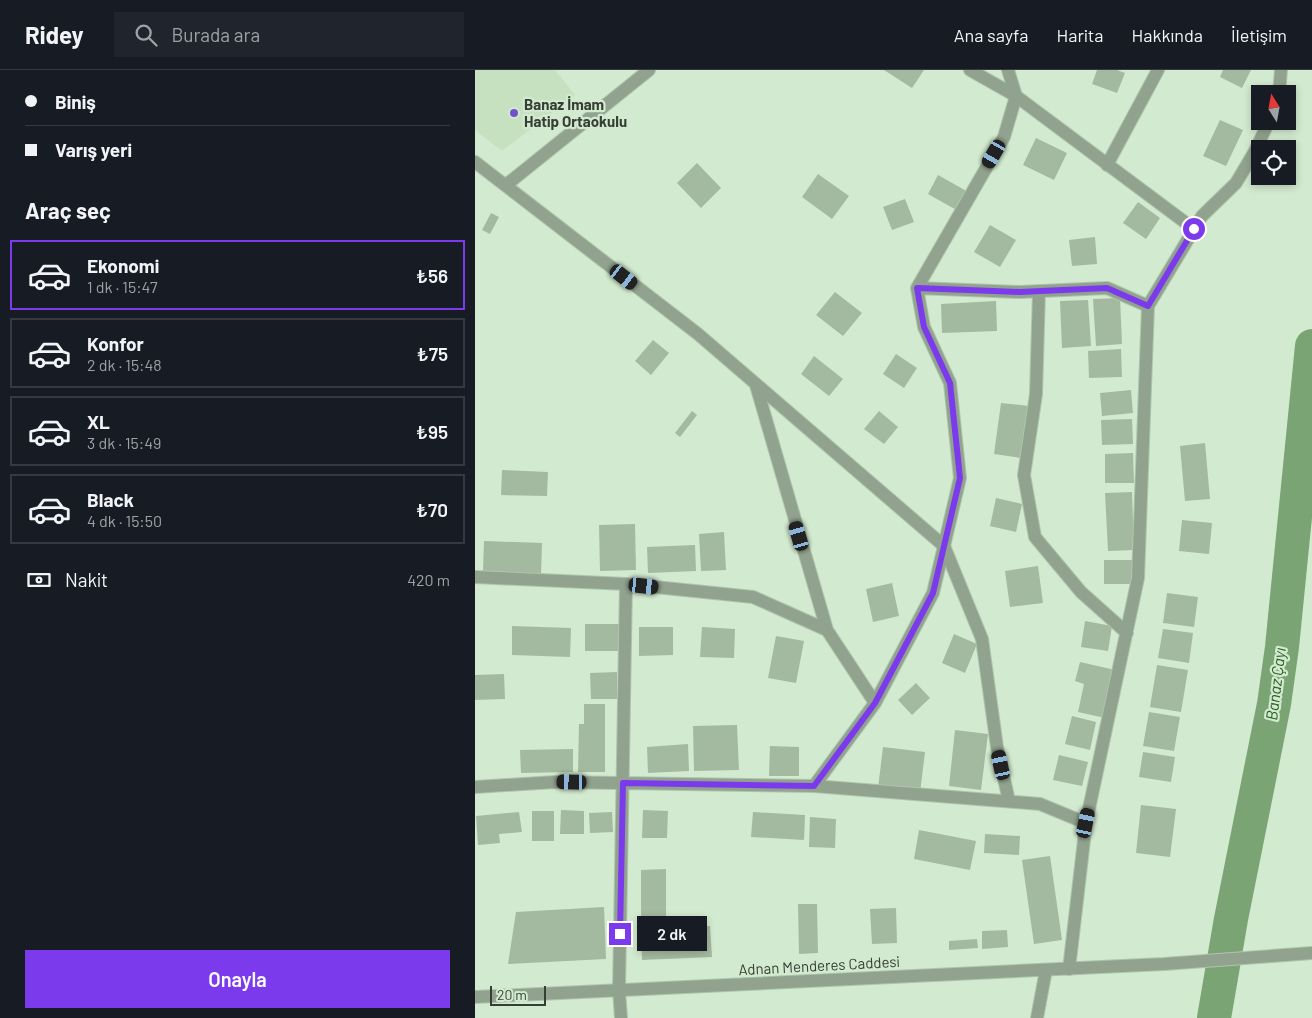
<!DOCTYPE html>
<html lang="tr">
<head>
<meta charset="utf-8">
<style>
	:root { --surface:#171b24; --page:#20242c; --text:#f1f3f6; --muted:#9ea1a6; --line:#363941; --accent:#7c3aed }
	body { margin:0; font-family:Barlow,sans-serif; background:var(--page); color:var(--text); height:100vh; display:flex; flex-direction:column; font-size:19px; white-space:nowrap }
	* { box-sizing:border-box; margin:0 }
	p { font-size:16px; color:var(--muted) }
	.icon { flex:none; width:28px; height:28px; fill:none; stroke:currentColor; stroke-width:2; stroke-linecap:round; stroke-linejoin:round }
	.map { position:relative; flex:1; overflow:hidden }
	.details { display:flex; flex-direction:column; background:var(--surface); width:475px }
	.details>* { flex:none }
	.banner { display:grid; align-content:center; height:110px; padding:0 25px; background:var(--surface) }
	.needle { width:32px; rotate:349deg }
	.buttons { position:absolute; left:776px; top:15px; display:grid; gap:10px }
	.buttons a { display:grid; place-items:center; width:45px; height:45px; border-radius:0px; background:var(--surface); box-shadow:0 2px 8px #0003; font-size:25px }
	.scale { position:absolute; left:15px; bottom:12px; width:56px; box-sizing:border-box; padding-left:5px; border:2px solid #363f34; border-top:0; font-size:14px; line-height:18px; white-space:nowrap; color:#363f34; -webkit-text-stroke:4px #d2eacf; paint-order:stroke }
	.end { position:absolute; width:22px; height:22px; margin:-11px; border:6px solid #7c3aed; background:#fff; box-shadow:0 0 0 2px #fff }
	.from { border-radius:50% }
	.bubble { position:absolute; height:35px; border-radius:0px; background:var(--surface); box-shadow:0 2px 8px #0003; font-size:16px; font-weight:600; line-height:35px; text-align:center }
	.car { position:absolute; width:15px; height:30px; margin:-15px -8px; border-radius:6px; box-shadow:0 0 4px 1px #0007; background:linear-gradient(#222 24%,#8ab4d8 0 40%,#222 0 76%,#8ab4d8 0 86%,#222 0) }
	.banner b { display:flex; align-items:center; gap:18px; height:48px; font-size:19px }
	.banner b+b { border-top:1px solid var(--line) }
	.banner i { width:12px; height:12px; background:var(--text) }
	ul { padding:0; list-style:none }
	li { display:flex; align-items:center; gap:15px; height:70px; margin:0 10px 8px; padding:0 15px; border:2px solid var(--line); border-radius:0px }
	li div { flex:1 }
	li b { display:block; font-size:19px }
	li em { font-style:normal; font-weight:600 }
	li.on { border-color:var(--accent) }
	li>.icon { width:45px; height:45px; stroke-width:1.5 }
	h2 { padding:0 25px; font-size:22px; line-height:60px }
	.pay { display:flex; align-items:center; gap:12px; height:55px; padding:0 25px; font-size:19px }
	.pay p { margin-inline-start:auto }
	.cta { display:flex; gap:10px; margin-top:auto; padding:10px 25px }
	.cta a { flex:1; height:58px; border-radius:0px; background:var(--accent); color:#fff; font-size:20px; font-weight:600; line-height:58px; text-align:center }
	header { display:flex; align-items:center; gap:30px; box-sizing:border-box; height:70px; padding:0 25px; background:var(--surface); border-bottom:1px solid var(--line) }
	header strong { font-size:24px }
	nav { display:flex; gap:28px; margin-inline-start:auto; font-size:18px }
	.search { width:350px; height:45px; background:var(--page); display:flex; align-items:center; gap:12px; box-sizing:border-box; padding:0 18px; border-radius:0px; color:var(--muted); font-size:19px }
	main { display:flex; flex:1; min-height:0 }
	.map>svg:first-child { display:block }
	.built { fill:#c5e1c0 }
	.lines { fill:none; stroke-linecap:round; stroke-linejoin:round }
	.river { stroke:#7ba474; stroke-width:34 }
	.building { fill:#a4baa0 }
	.minor-casing { stroke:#b0c4ad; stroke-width:14 }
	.tertiary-casing { stroke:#b0c4ad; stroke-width:14 }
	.minor { stroke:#91a38e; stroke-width:12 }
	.tertiary { stroke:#91a38e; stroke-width:12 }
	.route { stroke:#7c3aed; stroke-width:6 }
	.poi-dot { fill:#7252cb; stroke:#d2eacf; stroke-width:2 }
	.labels { text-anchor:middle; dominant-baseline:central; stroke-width:4.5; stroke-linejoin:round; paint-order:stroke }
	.poi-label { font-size:15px; font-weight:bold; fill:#363f34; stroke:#d2eacf; text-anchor:start }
	.street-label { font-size:15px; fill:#363f34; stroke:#d2eacf }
	.water-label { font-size:16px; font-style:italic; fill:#296021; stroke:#d2eacf }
</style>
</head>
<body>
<header>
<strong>Ridey</strong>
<div class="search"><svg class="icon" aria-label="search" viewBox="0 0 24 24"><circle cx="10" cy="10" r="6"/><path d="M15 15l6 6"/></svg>Burada ara</div>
<nav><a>Ana sayfa</a><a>Harita</a><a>Hakkında</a><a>İletişim</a></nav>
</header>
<main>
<section class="details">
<div class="banner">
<b><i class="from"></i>Biniş</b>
<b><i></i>Varış yeri</b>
</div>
<h2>Araç seç</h2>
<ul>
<li class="on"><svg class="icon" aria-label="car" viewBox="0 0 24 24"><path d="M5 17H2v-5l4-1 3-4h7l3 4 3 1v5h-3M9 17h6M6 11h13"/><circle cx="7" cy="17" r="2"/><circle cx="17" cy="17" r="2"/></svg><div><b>Ekonomi</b><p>1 dk · 15:47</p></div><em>₺56</em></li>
<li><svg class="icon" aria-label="car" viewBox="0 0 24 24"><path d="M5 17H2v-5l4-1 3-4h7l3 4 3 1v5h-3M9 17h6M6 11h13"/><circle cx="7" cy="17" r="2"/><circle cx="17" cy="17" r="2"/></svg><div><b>Konfor</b><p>2 dk · 15:48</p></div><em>₺75</em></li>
<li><svg class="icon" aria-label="car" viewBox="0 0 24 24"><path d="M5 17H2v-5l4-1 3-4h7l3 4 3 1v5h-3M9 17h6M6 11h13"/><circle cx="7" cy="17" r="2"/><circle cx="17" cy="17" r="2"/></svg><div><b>XL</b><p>3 dk · 15:49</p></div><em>₺95</em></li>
<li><svg class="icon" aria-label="car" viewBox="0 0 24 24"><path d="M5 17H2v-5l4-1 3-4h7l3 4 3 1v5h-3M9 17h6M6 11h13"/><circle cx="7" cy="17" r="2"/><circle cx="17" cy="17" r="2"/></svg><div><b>Black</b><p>4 dk · 15:50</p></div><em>₺70</em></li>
</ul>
<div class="pay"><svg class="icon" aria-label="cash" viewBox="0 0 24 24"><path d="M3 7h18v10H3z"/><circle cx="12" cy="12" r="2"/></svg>Nakit<p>420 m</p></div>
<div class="cta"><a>Onayla</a></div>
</section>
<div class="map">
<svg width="837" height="948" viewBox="0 0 837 948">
	<rect width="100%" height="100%" fill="#d2eacf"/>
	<path class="built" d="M0 0H80L100 25 27 81 0 60Z"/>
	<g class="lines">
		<path class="river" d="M739 948 756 849 799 634 807 577 837 276"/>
	</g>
	<path class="building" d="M409 0H449L437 18Z
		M622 0H642L650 3 642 23 617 14Z
		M748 0H776L767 18 745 7Z
		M745 50 768 60 751 96 728 86Z
		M561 68 592 83 579 110 548 95Z
		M222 93 246 118 226 138 202 113Z
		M343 104 374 126 357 149 327 127Z
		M463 105 495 123 485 142 453 124Z
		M430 129 439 152 417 160 408 137Z
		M663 132 685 148 671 169 648 153Z
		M16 143 24 147 15 164 7 160Z
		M515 155 541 170 525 197 499 182Z
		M620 167 622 194 597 196 594 170Z
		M360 222 387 243 368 266 341 245Z
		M645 228 647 274 621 276 618 229Z
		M613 230 616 276 587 278 585 231Z
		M521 231 522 261 467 263 466 234Z
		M178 270 194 283 176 305 160 291Z
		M646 279 647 307 614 308 613 281Z
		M421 284 442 298 429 318 408 304Z
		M339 286 368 309 354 326 326 304Z
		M656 320 658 343 627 346 625 323Z
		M526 333 554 336 547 388 519 384Z
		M217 341 222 345 205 367 200 363Z
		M404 341 423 357 409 374 389 359Z
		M657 349 658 374 627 375 626 350Z
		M730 373 735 429 710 431 705 376Z
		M658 383 659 413H630V384Z
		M27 400 73 402 72 426 26 425Z
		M657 422 659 480 633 481 630 423Z
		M521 428 547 434 541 462 515 456Z
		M707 450 737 453 734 484 704 481Z
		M160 454 161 500 125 501 124 455Z
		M249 462 251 500 226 501 224 464Z
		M9 471 67 473 66 505 8 502Z
		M220 475 221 501 173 503 172 477Z
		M629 490H659V514H629Z
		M563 496 568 533 535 537 530 501Z
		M417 513 424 546 398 552 391 519Z
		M692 523 723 527 719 557 688 553Z
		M610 551 637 556 633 581 606 577Z
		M110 554H145L146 581H110Z
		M37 556 96 558 95 587 37 585Z
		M164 557H198V585L164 586Z
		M227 557 260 559 259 588 225 587Z
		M688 559 718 563 714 593 683 588Z
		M479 564 502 574 490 603 467 593Z
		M301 566 329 571 321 613 293 608Z
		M605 592 640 600 630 648 603 642 609 614 600 611Z
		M682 595 713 600 706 642 675 637Z
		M142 602V629H116L115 603Z
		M29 604 30 629 0 630V605Z
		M441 613 455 628 437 645 423 630Z
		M109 634H130V702H103L104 654H109Z
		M674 642 705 647 699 681 668 676Z
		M597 646 621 652 615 680 590 674Z
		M262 655 264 700 219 701 218 656Z
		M480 660 513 664 506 720 474 716Z
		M213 674 214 701 173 703 172 677Z
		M295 676 324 677V706H294Z
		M408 677 450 682 445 723 403 718Z
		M98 679V702L46 703 45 680Z
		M668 682 700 687 696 712 664 707Z
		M584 685 613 692 607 716 578 710Z
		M666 735 701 739 695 787 661 783Z
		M86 740 109 741V764H85Z
		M168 740 193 741 192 768H167Z
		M57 741H79V771H57Z
		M44 742 47 762 24 764 25 773 3 775 1 746Z
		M137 742 138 762 115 763 114 743Z
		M278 742 330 745 329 770 276 767Z
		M335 747 361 749 360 778 334 777Z
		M444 760 501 771 495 800 439 789Z
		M510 764 545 766 544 785 509 783Z
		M575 786 587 870 559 874 547 790Z
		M191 799V853H166V800Z
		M323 834H342L343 883 324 884Z
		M129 837 131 889 33 894 41 842Z
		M421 838 422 873 397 874 395 839Z
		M235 856 237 887 167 890 166 859Z
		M532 860 533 877 507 879V861Z
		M502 869 503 878 474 880V871Z"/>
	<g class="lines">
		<g class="minor-casing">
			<path id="minor" d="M533 0 541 26 719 159
				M804 24 806 0
				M0 92 223 264 469 476 507 569 522 677 534 731
				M632 95 683 0
				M31 115 174 0
				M442 218 545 222 632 218 673 236
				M564 221 561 324 549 405 560 467 606 522 652 563
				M281 315 352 560
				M0 507 151 514 278 527 352 560 400 633
				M339 716 400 633 458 523 485 408 475 313 449 257 442 218 529 67 541 26 495 0
				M0 717 80 712 339 716 565 734 611 753
				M594 899 611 753 663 508 673 236 727 146 761 113 780 81 794 51
				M146 948 144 920 151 514
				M562 948 571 900"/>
		</g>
		<g class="tertiary-casing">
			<path id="tertiary" d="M0 927 689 894 837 883"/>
		</g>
		<use href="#minor" class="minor"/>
		<use href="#tertiary" class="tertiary"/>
	</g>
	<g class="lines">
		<path class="route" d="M145 864 148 713 339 716 400 633 458 523 485 408 475 313 449 257 442 218 545 222 632 218 673 236 719 159"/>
	</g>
	<circle class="poi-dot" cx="39" cy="43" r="5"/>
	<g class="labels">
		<g class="poi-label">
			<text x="49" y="34">Banaz İmam<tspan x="49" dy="17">Hatip Ortaokulu</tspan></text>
		</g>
		<g class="street-label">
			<text transform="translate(344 895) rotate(-3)">Adnan Menderes Caddesi</text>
		</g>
		<g class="water-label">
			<text transform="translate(800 614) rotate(-83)">Banaz Çayı</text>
		</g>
	</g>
</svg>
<div class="buttons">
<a><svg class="needle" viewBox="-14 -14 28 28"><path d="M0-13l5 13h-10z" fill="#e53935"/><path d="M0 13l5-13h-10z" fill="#9ea1a6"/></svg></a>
<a><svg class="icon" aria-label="locate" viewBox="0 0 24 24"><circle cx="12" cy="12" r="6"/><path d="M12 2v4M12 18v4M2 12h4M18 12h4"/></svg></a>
</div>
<div class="scale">20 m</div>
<i class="end from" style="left:719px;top:159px"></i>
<i class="end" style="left:145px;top:864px"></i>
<div class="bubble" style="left:162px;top:846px;width:70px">2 dk</div>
<i class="car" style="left:519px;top:84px;rotate:210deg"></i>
<i class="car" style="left:149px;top:207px;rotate:128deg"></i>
<i class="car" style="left:324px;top:466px;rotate:344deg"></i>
<i class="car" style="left:169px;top:516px;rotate:96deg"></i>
<i class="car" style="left:526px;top:695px;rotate:348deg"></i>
<i class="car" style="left:97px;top:712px;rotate:271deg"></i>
<i class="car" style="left:611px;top:753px;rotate:12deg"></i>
</div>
</main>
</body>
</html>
